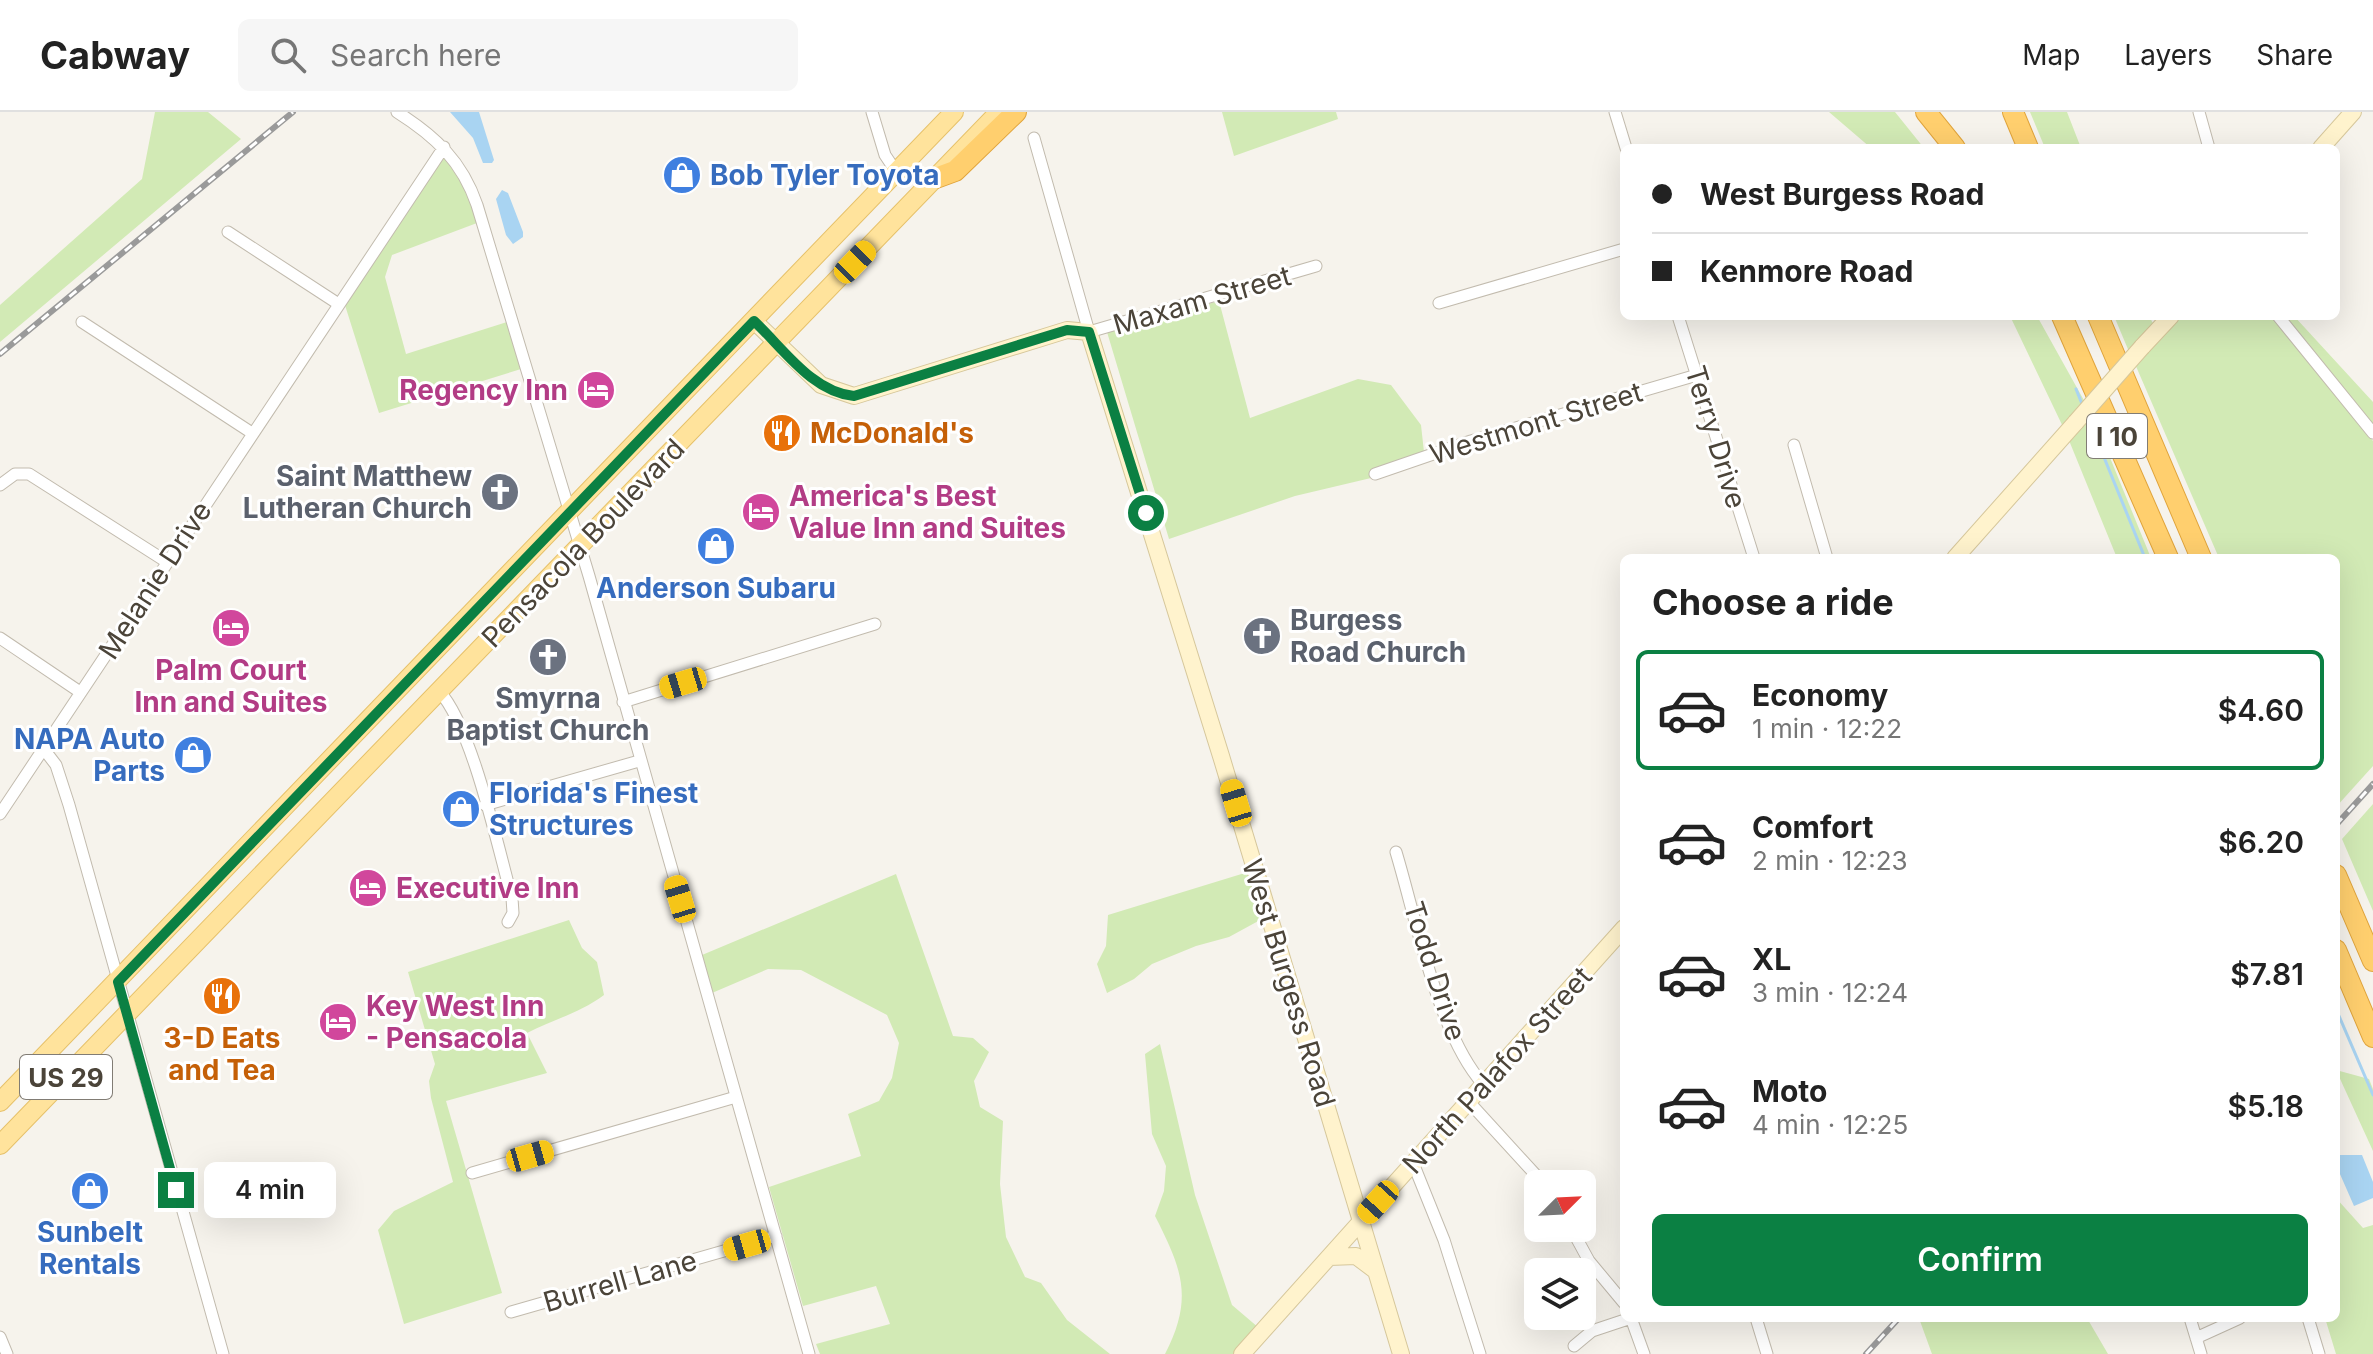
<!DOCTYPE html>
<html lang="en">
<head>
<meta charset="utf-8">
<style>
	:root { --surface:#fff; --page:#f6f6f6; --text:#222; --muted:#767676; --line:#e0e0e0; --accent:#0b8043 }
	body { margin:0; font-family:Inter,sans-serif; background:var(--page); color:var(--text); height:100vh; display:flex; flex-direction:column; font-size:30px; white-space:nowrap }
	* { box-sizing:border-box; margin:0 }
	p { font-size:26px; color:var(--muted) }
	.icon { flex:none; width:44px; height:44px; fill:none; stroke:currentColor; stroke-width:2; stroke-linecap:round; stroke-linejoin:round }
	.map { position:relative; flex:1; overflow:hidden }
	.panel { position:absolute; left:1620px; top:442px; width:720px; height:768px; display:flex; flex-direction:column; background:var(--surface); border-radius:12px; box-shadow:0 8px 32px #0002 }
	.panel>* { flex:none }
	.guide { position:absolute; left:1620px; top:32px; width:720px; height:176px; border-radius:12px; box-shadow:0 8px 32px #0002; display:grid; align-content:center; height:176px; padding:0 32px; background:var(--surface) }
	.needle { width:52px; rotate:66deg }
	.controls { position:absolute; left:1524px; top:1058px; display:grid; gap:16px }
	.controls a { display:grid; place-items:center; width:72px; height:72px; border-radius:12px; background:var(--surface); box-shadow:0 8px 32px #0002; font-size:40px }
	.end { position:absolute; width:36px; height:36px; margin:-18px; border:10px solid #0b8043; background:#fff; box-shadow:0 0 0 4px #fff }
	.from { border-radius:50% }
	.bubble { position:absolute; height:56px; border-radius:12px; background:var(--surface); box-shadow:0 8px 32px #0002; font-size:26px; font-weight:600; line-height:56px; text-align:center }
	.car { position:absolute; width:24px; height:48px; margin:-24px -12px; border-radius:10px; box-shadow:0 0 6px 2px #0007; background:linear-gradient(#f5c518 24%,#345 0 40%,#f5c518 0 76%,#345 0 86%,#f5c518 0) }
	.guide b { display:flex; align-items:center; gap:28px; height:76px; font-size:30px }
	.guide b+b { border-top:2px solid var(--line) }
	.guide i { width:20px; height:20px; background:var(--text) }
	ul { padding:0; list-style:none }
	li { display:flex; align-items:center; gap:24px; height:120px; margin:0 16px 12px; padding:0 16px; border:4px solid transparent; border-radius:12px }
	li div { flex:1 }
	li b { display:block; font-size:30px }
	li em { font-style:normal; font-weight:600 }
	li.active { border-color:var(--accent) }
	li>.icon { width:72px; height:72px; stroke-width:1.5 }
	h2 { padding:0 32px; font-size:36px; line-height:96px }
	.cta { display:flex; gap:16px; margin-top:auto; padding:16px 32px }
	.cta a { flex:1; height:92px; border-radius:12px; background:var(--accent); color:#fff; font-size:32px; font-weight:600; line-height:92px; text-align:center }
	header { display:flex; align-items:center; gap:48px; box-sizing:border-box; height:112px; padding:0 40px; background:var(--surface); border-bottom:2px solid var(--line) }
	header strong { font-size:38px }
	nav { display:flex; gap:44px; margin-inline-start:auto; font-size:28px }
	.search { width:560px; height:72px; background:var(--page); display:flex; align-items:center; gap:20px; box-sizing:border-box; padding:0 28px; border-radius:12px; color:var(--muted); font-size:30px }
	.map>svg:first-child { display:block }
	.green { fill:#d2eab5 }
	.water { fill:#a9d4f2 }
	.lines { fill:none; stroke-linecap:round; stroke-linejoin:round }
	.stream { stroke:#a9d4f2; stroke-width:3 }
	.street-casing { stroke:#c2bbae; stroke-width:13 }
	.secondary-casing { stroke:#d6c79b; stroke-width:18 }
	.primary-casing { stroke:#e6c16a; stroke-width:20 }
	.highway-casing { stroke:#e0a43c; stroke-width:22 }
	.street { stroke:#fff; stroke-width:11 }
	.secondary { stroke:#fff3cd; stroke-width:16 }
	.primary { stroke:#ffe39c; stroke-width:18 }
	.highway { stroke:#ffcf6e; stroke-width:20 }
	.rail-casing { stroke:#9a9a9a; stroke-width:6 }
	.rail { stroke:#fff; stroke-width:3; stroke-dasharray:9; stroke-linecap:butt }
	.secondary-bridge-casing { stroke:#d6c79b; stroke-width:18; stroke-linecap:butt }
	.secondary-bridge { stroke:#fff3cd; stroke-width:16 }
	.route { stroke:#0b8043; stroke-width:10 }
	.labels { text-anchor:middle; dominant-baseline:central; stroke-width:6; stroke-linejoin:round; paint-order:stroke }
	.shield { fill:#fff; stroke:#817c74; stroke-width:2 }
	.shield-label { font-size:26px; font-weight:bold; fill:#4b4439 }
	.shop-label { font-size:28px; font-weight:bold; fill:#366cbe; stroke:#fff; text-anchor:start }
	.street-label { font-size:28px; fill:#4b4439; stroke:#fff }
	.hotel-label { font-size:28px; font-weight:bold; fill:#b23c85; stroke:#fff; text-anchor:start }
	.food-label { font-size:28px; font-weight:bold; fill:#c56008; stroke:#fff; text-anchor:start }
	.worship-label { font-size:28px; font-weight:bold; fill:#5b616d; stroke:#fff; text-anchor:end }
</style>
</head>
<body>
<header>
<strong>Cabway</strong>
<div class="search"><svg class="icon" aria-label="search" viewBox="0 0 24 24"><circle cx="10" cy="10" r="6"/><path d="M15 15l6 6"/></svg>Search here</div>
<nav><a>Map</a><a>Layers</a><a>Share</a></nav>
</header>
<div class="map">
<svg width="2373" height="1242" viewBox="0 0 2373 1242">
	<rect width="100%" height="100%" fill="#f6f3ec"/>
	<path class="green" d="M155 0H208L241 27 0 230V193L142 67Z
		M1222 0H1336L1338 7 1234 44Z
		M1829 0H1895L1924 36H1871Z
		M2030 0H2067L2081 36H2045Z
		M443 43 466 78 477 111 392 143 385 165 406 242 507 210 521 257 379 301 344 190Z
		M1219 189 1250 306 1358 267 1391 273 1421 313 1424 340 1369 359 1371 366 1295 384 1169 427 1107 220Z
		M2010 204H2037L2086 292 2064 317Z
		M2114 204H2149L2155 215 2130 242Z
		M2177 204H2271L2373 329V654L2336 695V446H2219L2135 252Z
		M2285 204H2294L2373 290V312Z
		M2090 301 2093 304 2151 446H2117L2068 326Z
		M2373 692V799L2342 727Z
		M1248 760 1262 807 1229 825 1196 834 1152 852 1134 867 1107 881 1097 852 1106 834 1108 803Z
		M896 762 953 924 973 926 989 940 974 969 980 995 1003 1009 1000 1072 1006 1125 1025 1165 1041 1171 1067 1208 1110 1242H820L816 1232 890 1212 876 1174 803 1194 769 1075 861 1044 848 1002 879 989 892 966 899 931 887 903 801 858 768 857 712 881 702 843Z
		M569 808 582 836 597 850 604 883C580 901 554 907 527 921L547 961 446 989 502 1181 404 1212 378 1118 394 1099 453 1070 431 986 429 969 435 952 408 860Z
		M1160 932 1195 1083 1232 1193 1259 1216 1236 1242H1165C1194 1186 1182 1157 1155 1104L1164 1079 1166 1054 1152 1022 1145 942Z
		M2336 958 2369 967 2373 977V1039Z
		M2336 1086 2363 1116 2373 1113V1242H2336L2325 1206H2336Z
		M1922 1206H2087L2108 1242H1932L1920 1209Z"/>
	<path class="water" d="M450 0H479L494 48 492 51H483L473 26Z
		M502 78 508 81 523 120V125L513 132 506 123 496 87Z
		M2340 1043H2362L2373 1070V1086L2354 1094 2336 1053Z"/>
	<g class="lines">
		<path class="stream" d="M2076 277 2082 292
			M2088 306 2145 446
			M2336 897 2373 983"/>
		<g class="street-casing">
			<path id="street" d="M397 0C435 24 462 49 477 93L589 464 809 1242
				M872 0 885 43 897 61
				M1615 0 1626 36
				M2199 0 2209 36
				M1034 26 1089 220 1316 154
				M228 120 337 191
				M1439 191 1624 137
				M1678 204 1754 446
				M2278 204 2373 321
				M82 210 252 321
				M1794 333 1827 446
				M1375 362 1471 329 1697 263
				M0 373 15 362H29L167 450
				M0 526 80 580
				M439 579C472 614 498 736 512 786L513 801 508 810
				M623 590 875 512
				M43 636 56 653 69 693 223 1242
				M485 693 639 649
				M0 702 444 35
				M1396 740C1416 806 1438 922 1483 972
				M1469 990 1544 1072
				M1413 1051 1444 1128 1480 1242
				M472 1061 736 985
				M1571 1116 1589 1149 1624 1191
				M511 1200 776 1124
				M1631 1206 1644 1242
				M1756 1206 1767 1242
				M2190 1206 2201 1242
				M2308 1206 2319 1242
				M0 1225 7 1242
				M2196 1226 2240 1206
				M1574 1234 1592 1219 1631 1206"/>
		</g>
		<g class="secondary-casing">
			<path id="secondary" d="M2321 36 2353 0
				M754 209 821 273 854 284 1067 218 1089 220 1221 644 1401 1242
				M2142 235 2171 204
				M1955 446 2076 310
				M1329 1145 1356 1144 1376 1159
				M1242 1242 1624 816"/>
		</g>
		<g class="primary-casing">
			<path id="primary" d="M0 990 954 0
				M0 1033 999 0"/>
		</g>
		<g class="highway-casing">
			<path id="highway" d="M1926 0 1955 36
				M2013 0 2028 36
				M936 66 955 59 1016 0
				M2062 204 2168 446
				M2098 204 2201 446
				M2336 763 2373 849
				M2336 838 2373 925"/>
		</g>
		<use href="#street" class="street"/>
		<use href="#secondary" class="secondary"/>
		<use href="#primary" class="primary"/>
		<use href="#highway" class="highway"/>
		<g class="rail-casing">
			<path id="rail" d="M0 242 293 0
				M2336 713 2373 672
				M1866 1242 1899 1206"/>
		</g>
		<use href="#rail" class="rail"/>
		<g class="secondary-bridge-casing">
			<path id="secondary-bridge" d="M2076 310 2142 235"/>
		</g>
		<use href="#secondary-bridge" class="secondary-bridge"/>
	</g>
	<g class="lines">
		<path class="route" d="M176 1078 118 870 754 209C783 236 812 280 854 284L1067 218 1089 220 1146 401"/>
	</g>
	<defs>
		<g id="shop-disc" transform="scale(2)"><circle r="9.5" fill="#3f7fe0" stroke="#fff"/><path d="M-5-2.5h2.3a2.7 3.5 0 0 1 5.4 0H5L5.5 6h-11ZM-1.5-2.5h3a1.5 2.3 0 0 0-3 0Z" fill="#fff"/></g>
		<g id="hotel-disc" transform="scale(2)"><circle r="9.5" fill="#d1479c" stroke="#fff"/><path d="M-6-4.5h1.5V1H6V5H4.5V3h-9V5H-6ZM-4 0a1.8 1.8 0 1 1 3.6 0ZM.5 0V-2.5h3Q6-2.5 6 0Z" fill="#fff"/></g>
		<g id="restaurant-disc" transform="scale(2)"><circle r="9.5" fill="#e8710a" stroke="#fff"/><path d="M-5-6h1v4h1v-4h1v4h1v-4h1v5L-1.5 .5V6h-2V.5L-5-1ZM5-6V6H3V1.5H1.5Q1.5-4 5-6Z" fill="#fff"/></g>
		<g id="church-disc" transform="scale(2)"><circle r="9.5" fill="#6b7280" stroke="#fff"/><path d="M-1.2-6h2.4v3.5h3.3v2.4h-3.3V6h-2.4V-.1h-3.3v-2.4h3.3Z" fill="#fff"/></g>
	</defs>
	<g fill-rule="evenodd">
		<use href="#shop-disc" x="682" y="63"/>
		<use href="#hotel-disc" x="596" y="278"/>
		<use href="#restaurant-disc" x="782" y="321"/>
		<use href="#church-disc" x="500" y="380"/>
		<use href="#hotel-disc" x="761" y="400"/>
		<use href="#shop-disc" x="716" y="434"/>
		<use href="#hotel-disc" x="231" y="516"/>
		<use href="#church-disc" x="1262" y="524"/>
		<use href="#church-disc" x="548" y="545"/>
		<use href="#shop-disc" x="193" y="643"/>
		<use href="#shop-disc" x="461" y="697"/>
		<use href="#hotel-disc" x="368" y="776"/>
		<use href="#restaurant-disc" x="222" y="884"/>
		<use href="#hotel-disc" x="338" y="910"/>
		<use href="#shop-disc" x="90" y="1079"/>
	</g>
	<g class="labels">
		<g class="shield">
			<rect x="2087" y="302" width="60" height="44" rx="6"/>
			<rect x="20" y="943" width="92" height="44" rx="6"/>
		</g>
		<g class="shield-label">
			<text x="2117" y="324">I 10</text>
			<text x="66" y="965">US 29</text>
		</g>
		<g class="shop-label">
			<text x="710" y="63">Bob Tyler Toyota</text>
			<text x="716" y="476" text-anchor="middle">Anderson Subaru</text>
			<text x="165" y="627" text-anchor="end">NAPA Auto<tspan x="165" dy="32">Parts</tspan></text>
			<text x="489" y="681">Florida's Finest<tspan x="489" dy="32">Structures</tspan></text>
			<text x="90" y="1120" text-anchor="middle">Sunbelt<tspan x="90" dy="32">Rentals</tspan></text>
		</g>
		<g class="street-label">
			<text transform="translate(1202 188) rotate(-16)">Maxam Street</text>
			<text transform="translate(1536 311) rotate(-17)">Westmont Street</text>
			<text transform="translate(1716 325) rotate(73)">Terry Drive</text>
			<text transform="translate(583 431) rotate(-46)">Pensacola Boulevard</text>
			<text transform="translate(155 468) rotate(-57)">Melanie Drive</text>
			<text transform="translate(1435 859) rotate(72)">Todd Drive</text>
			<text transform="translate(1289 871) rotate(73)">West Burgess Road</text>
			<text transform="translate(1497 958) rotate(-48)">North Palafox Street</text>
			<text transform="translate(620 1169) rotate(-16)">Burrell Lane</text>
		</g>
		<g class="hotel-label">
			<text x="568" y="278" text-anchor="end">Regency Inn</text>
			<text x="789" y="384">America's Best<tspan x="789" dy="32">Value Inn and Suites</tspan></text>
			<text x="231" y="558" text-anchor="middle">Palm Court<tspan x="231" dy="32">Inn and Suites</tspan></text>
			<text x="396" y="776">Executive Inn</text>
			<text x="366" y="894">Key West Inn<tspan x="366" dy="32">- Pensacola</tspan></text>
		</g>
		<g class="food-label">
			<text x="810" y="321">McDonald's</text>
			<text x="222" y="926" text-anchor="middle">3-D Eats<tspan x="222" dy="32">and Tea</tspan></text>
		</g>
		<g class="worship-label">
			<text x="472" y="364">Saint Matthew<tspan x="472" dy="32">Lutheran Church</tspan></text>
			<text x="1290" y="508" text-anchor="start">Burgess<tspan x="1290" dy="32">Road Church</tspan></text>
			<text x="548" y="586" text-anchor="middle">Smyrna<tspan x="548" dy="32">Baptist Church</tspan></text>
		</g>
	</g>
</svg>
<div class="controls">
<a><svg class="needle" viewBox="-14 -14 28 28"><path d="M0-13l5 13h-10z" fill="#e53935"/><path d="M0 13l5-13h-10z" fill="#767676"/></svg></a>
<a><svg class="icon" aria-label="layers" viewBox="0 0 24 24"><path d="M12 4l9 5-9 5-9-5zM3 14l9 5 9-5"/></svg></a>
</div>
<i class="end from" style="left:1146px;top:401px"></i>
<i class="end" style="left:176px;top:1078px"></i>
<div class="bubble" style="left:204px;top:1050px;width:132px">4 min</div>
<i class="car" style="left:855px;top:150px;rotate:44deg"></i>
<i class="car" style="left:683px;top:571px;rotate:253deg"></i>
<i class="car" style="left:1236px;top:691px;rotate:343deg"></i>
<i class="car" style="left:680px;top:787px;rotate:343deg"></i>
<i class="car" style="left:530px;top:1044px;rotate:74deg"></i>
<i class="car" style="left:1378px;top:1090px;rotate:222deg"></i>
<i class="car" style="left:747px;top:1133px;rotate:254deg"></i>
<div class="guide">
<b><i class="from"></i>West Burgess Road</b>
<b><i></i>Kenmore Road</b>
</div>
<section class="panel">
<h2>Choose a ride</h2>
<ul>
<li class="active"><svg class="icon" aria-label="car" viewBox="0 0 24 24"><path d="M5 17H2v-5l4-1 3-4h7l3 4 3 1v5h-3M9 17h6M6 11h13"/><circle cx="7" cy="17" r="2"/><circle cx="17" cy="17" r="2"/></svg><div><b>Economy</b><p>1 min · 12:22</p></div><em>$4.60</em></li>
<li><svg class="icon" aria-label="car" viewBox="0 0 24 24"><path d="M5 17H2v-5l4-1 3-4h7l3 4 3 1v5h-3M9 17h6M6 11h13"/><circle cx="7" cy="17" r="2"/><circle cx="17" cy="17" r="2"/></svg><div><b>Comfort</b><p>2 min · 12:23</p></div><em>$6.20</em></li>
<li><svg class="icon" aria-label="car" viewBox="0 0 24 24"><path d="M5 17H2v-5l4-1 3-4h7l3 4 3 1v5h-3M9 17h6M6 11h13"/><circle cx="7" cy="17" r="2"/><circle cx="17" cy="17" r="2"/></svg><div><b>XL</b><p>3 min · 12:24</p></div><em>$7.81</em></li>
<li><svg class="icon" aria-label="car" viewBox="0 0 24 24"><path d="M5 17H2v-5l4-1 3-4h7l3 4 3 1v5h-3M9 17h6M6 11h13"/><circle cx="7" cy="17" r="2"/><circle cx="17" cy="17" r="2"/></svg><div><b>Moto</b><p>4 min · 12:25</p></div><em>$5.18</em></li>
</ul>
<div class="cta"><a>Confirm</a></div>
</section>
</div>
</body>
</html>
